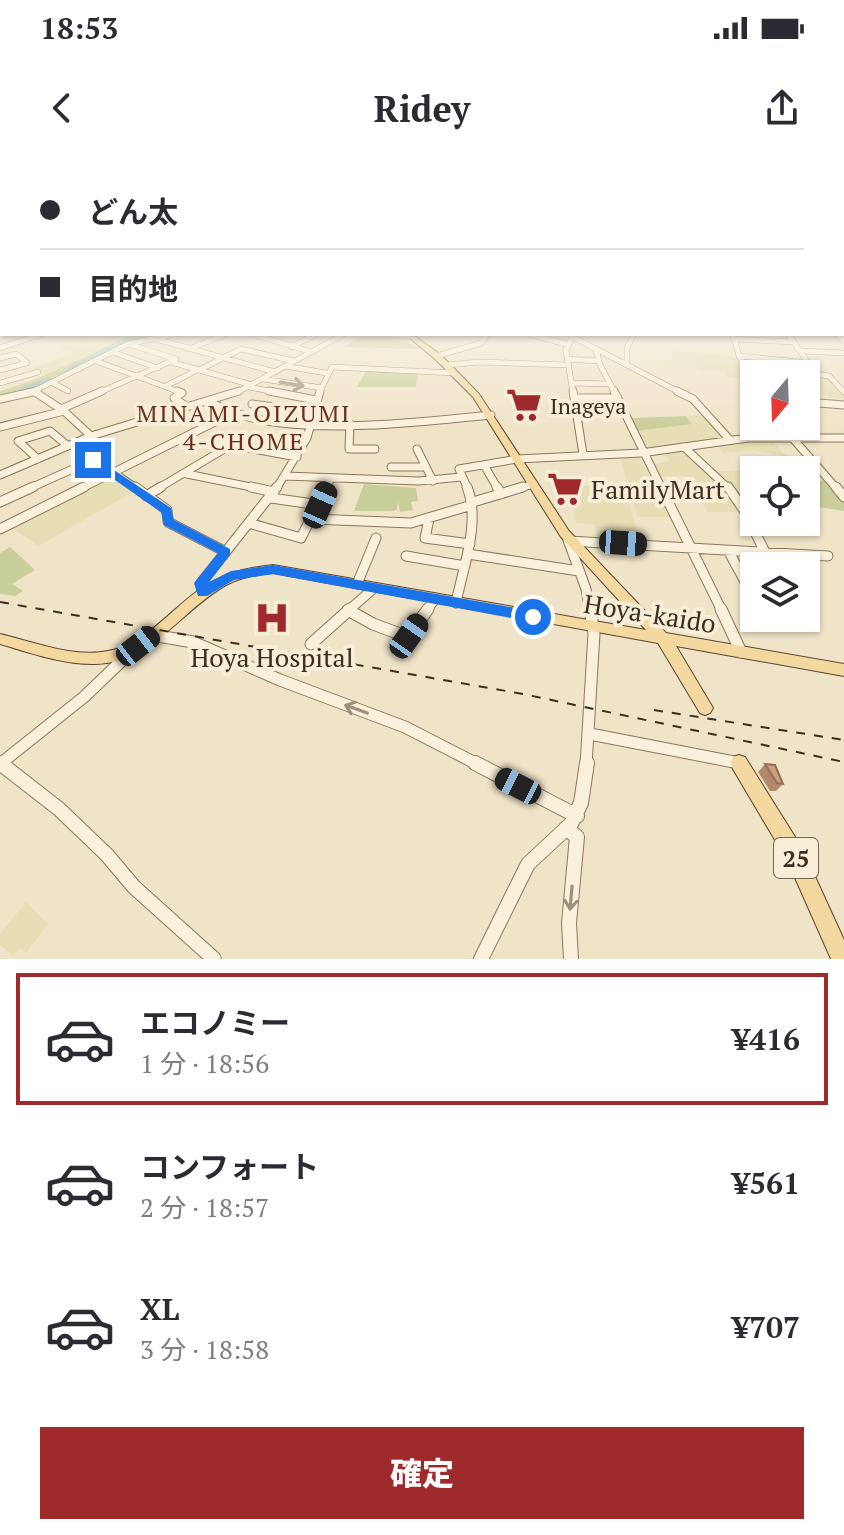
<!DOCTYPE html>
<html lang="ja">
<head>
<meta charset="utf-8">
<style>
	:root { --surface:#fff; --page:#f2f2f3; --text:#2b2b33; --muted:#7c7c81; --line:#e1e1e2; --accent:#9e2a2b }
	body { margin:0; font-family:"PT Serif","Noto Sans JP",serif; background:var(--page); color:var(--text); height:100vh; display:flex; flex-direction:column; font-size:30px; white-space:nowrap }
	* { box-sizing:border-box; margin:0 }
	p { font-size:26px; color:var(--muted) }
	.icon { flex:none; width:44px; height:44px; fill:none; stroke:currentColor; stroke-width:2; stroke-linecap:round; stroke-linejoin:round }
	.map { position:relative; height:799px; overflow:hidden }
	.panel { display:flex; flex-direction:column; background:var(--surface); flex:1 }
	.panel>* { flex:none }
	.banner { position:absolute; left:0px; top:0px; width:844px; height:176px; box-shadow:0 2px 6px #0004; display:grid; align-content:center; height:176px; padding:0 40px; background:var(--surface) }
	.needle { width:52px; rotate:199deg }
	.fabs { position:absolute; left:740px; top:200px; display:grid; gap:16px }
	.fabs a { display:grid; place-items:center; width:80px; height:80px; border-radius:0px; background:var(--surface); box-shadow:0 2px 6px #0004; font-size:40px }
	.end { position:absolute; width:36px; height:36px; margin:-18px; border:10px solid #1a73e8; background:#fff; box-shadow:0 0 0 4px #fff }
	.from { border-radius:50% }
	.car { position:absolute; width:24px; height:48px; margin:-24px -12px; border-radius:10px; box-shadow:0 0 6px 2px #0007; background:linear-gradient(#222 24%,#8ab4d8 0 40%,#222 0 76%,#8ab4d8 0 86%,#222 0) }
	.banner b { display:flex; align-items:center; gap:28px; height:76px; font-size:30px }
	.banner b+b { border-top:2px solid var(--line) }
	.banner i { width:20px; height:20px; background:var(--text) }
	ul { padding:14px 0 0; list-style:none }
	li { display:flex; align-items:center; gap:24px; height:132px; margin:0 16px 12px; padding:0 24px; border:4px solid transparent; border-radius:0px }
	li div { flex:1 }
	li b { display:block; font-size:30px }
	li em { font-style:normal; font-weight:800 }
	li.on { border-color:var(--accent) }
	li>.icon { width:72px; height:72px; stroke-width:1.5 }
	.button { display:flex; gap:16px; margin-top:auto; padding:16px 40px }
	.button a { flex:1; height:92px; border-radius:0px; background:var(--accent); color:#fff; font-size:32px; font-weight:800; line-height:92px; text-align:center }
	.status { display:flex; justify-content:space-between; align-items:center; height:56px; padding:0 40px; background:var(--surface); direction:ltr }
	.status svg { height:22px; fill:currentColor }
	header { display:flex; justify-content:space-between; align-items:center; height:104px; padding:0 40px; background:var(--surface); font-size:36px; font-weight:800 }
	.map>svg:first-child { display:block }
	.farmland { fill:#e6deb5 }
	.green { fill:#c9cf9b }
	.lines { fill:none; stroke-linecap:round; stroke-linejoin:round }
	.river { fill:#a9c4bc; fill-rule:evenodd }
	.minor-far4-casing { stroke:#8d765c; stroke-width:6 }
	.minor-far3-casing { stroke:#8d765c; stroke-width:9 }
	.minor-far2-casing { stroke:#8d765c; stroke-width:11 }
	.minor-far1-casing { stroke:#8d765c; stroke-width:13 }
	.minor-casing { stroke:#8d765c; stroke-width:16 }
	.major-casing { stroke:#5b4430; stroke-width:2 }
	.minor-far4 { stroke:#faf1dc; stroke-width:5 }
	.minor-far3 { stroke:#faf1dc; stroke-width:7 }
	.minor-far2 { stroke:#faf1dc; stroke-width:9 }
	.minor-far1 { stroke:#faf1dc; stroke-width:11 }
	.minor { stroke:#faf1dc; stroke-width:14 }
	.major { fill:#f3d9a0; fill-rule:evenodd }
	.rail { stroke:#3d2e20; stroke-width:2; stroke-dasharray:9 9; stroke-linecap:butt }
	.wall { fill:#b2896c }
	.building { fill:#cf9f7d; stroke:#916f58; stroke-width:2 }
	.oneway { stroke:#9c907e }
	.route { fill:#1a73e8 }
	.labels { text-anchor:middle; dominant-baseline:central; stroke-width:8; stroke-linejoin:round; paint-order:stroke }
	.far-poi-label { font-size:22px; fill:#3d2e20; stroke:#f7eed8; text-anchor:start }
	.far-neighbourhood-label { font-size:24px; letter-spacing:2px; fill:#6b2e1e; stroke:#f7eed8 }
	.shield { fill:#f7eed8; stroke:#756857; stroke-width:2 }
	.shield-label { font-size:24px; font-weight:bold; fill:#3d2e20 }
	.poi-label { font-size:26px; fill:#3d2e20; stroke:#f7eed8; text-anchor:start }
	.street-label { font-size:26px; fill:#3d2e20; stroke:#f7eed8 }
</style>
</head>
<body>
<div class="status"><b>18:53</b><svg viewBox="0 0 49 12"><path d="M0 12V9h3v3zM5 12V6h3v6zM10 12V3h3v9zM15 12V0h3v12zM26 1h20v11H26zM47 4h2v5h-2z"/></svg></div>
<header><svg class="icon" aria-label="back" viewBox="0 0 24 24"><path d="M15 5l-7 7 7 7"/></svg>Ridey<svg class="icon" aria-label="share" viewBox="0 0 24 24"><path d="M12 15V3M7 8l5-5 5 5M5 13v7h14v-7"/></svg></header>
<div class="map">
<svg width="844" height="799" viewBox="0 0 844 799">
	<rect width="100%" height="100%" fill="#f0e4c8"/>
	<path class="farmland" d="M114 174 136 175 46 215 34 208 74 193 60 187 80 176 98 180Z
		M671 189 736 197 750 219 727 217 724 211 700 210 697 206 664 205 665 200 673 201Z
		M744 200 811 209 827 216 844 234V239L806 236V214L752 215Z
		M706 255 723 279 646 290 637 271 691 264 685 256Z
		M745 280H771L787 297 753 290 724 293 715 284Z
		M684 290 723 325 741 352H708L684 316 657 317 651 305 670 301 663 292Z
		M620 298H640L671 357H638Z
		M715 311H754V351H748L730 324Z
		M110 317 133 332 38 386 8 365Z
		M578 325 624 329 641 382 598 379 594 364 577 363 574 357Z
		M26 742 48 764 26 793 20 788 13 796 0 785V774Z"/>
	<path class="green" d="M146 174H172L126 183 35 231 0 238V231C51 217 95 188 146 174Z
		M364 175 401 180 421 189 344 187Z
		M366 211 418 213 416 227H357Z
		M685 256 692 264 637 271 631 258Z
		M808 320 829 321 844 340V351L819 347Z
		M364 324 416 328 418 341 411 342 413 350 400 352 398 342 397 350 392 351H354Z
		M10 387 35 410 12 424 23 431 15 436 0 434V393Z"/>
	<g class="lines">
		<path class="river" d="M140 174H152L123 185 70 213 62 211 117 181Z
			M49 217 54 220 52 222 24 231 19 228Z"/>
		<g class="minor-far4-casing">
			<path id="minor-far4" d="M252 174 312 192
				M385 174 411 177
				M529 174 569 185
				M573 174 566 190 573 233
				M733 174 739 196 754 221
				M788 174 816 214 829 216 844 232
				M837 174 844 181
				M573 177 681 233
				M734 179 794 182
				M159 180 275 212
				M291 187 316 174
				M0 188 42 174
				M189 189 226 174
				M596 190 600 205 615 233
				M802 191 844 193
				M112 192 158 208
				M437 196 481 183 488 174
				M739 196 811 203
				M0 198 16 194 27 203 0 210
				M567 199 597 201
				M96 201 182 233
				M171 202 252 225
				M447 205 479 202 568 205
				M627 205V188L634 174
				M285 206 326 213
				M199 210 241 189 294 201
				M263 219 322 228
				M0 223 38 212
				M53 223 68 231
				M574 223 608 224
				M166 226 197 210
				M249 227 280 233
				M30 233 128 184 175 174
				M98 233 176 199 131 185
				M236 233 344 174
				M319 233 332 207 454 213"/>
		</g>
		<g class="minor-far3-casing">
			<path id="minor-far3" d="M177 231 182 233 174 238 186 246
				M269 231 316 240
				M573 231 583 294
				M614 231 662 329
				M677 231 693 239 730 280
				M35 232 64 251 91 276
				M575 238H618
				M0 239 37 231
				M206 241C221 247 237 254 252 258 318 274 423 262 491 255
				M806 242 844 245
				M252 244 313 252
				M61 249 102 231
				M576 249H623
				M350 264 349 289H375
				M782 266 837 329
				M0 267 64 251
				M73 284 137 329
				M684 287 729 329
				M417 289 433 321
				M38 299 18 281 50 271 68 286
				M484 305 498 329
				M391 307H425
				M187 314 261 329
				M0 315 91 276 239 231
				M285 316 419 321 461 317
				M28 329 93 300
				M80 329 235 252
				M157 329 231 285 297 297
				M276 329 307 278 320 231
				M325 329 330 320
				M468 329 459 309 517 299 641 293 748 278H844
				M516 329 534 324"/>
		</g>
		<g class="minor-far2-casing">
			<path id="minor-far2" d="M135 327 167 350 168 362 226 392
				M251 327 274 332
				M497 327 501 334
				M661 327 722 451
				M728 327 744 350 765 392
				M836 327 844 337
				M146 336 161 327
				M271 338 320 345
				M0 342 33 327
				M473 342 523 327
				M313 359 411 363 472 345
				M429 359 425 378 470 384
				M252 364 301 378 326 327
				M0 369 84 327
				M568 380 586 429 590 451
				M569 381 828 396
				M729 392 754 438
				M468 394 579 411
				M406 396 465 406
				M357 424 376 378
				M202 432 201 423 277 327
				M456 443C463 407 481 362 467 327
				M348 451 374 428
				M426 451 435 439"/>
		</g>
		<g class="minor-far1-casing">
			<path id="minor-far1" d="M721 449 741 492
				M348 450 373 464 408 477 428 449
				M152 475 193 482 280 520 405 567 479 605
				M311 484 350 449
				M590 574 739 603
				M0 603 3 605
				M0 604 84 537 135 488
				M586 605 594 474 590 449"/>
		</g>
		<g class="minor-casing">
			<path id="minor" d="M0 603 59 649 107 695 134 727 214 799
				M475 603 577 656
				M566 668 577 677 569 763 571 799
				M481 799 528 704 571 664 581 643 587 603"/>
		</g>
		<g class="major-casing">
			<path id="major" d="M405 174H412L441 195 479 234 569 371 666 473 844 504V516L676 486 713 548 710 553 705 555 700 553 658 483 273 413C256 415 241 417 226 425 181 450 153 502 96 504 64 505 31 493 0 484V474C34 482 73 498 108 491 146 484 169 451 199 430 222 414 245 408 273 405L646 470 561 377 473 237 435 199Z
				M739 595 745 597 802 688 844 780V799H831L788 702 733 609 731 603 733 597Z"/>
		</g>
		<use href="#minor-far4" class="minor-far4"/>
		<use href="#minor-far3" class="minor-far3"/>
		<use href="#minor-far2" class="minor-far2"/>
		<use href="#minor-far1" class="minor-far1"/>
		<use href="#minor" class="minor"/>
		<use href="#major" class="major"/>
		<path class="rail" d="M0 442 523 534 844 602
			M654 550 844 580"/>
	</g>
	<path class="wall" d="M765 604 783 624 776 631H770L758 612Z"/>
	<path class="building" d="M765 604 775 605 783 624 777 623Z"/>
	<defs><path id="oneway-shaft" d="M-6 0H5M1.5-3L5.5 0L1.5 3" fill="none" stroke-width="1.6" stroke-linecap="round" stroke-linejoin="round" transform="scale(2)"/></defs>
	<g class="oneway">
		<use href="#oneway-shaft" transform="translate(292 224) rotate(9)"/>
		<use href="#oneway-shaft" transform="translate(356 549) rotate(-160)"/>
		<use href="#oneway-shaft" transform="translate(571 738) rotate(95)"/>
	</g>
	<linearGradient id="sky" x2="0" y2="1"><stop stop-color="#8fbad6"/><stop offset="0.58" stop-color="#f8f3e6"/><stop offset="1" stop-color="#f8f3e6" stop-opacity="0"/></linearGradient>
	<rect width="844" height="268" fill="url(#sky)"/>
	<path class="route" d="M89 298H96L171 348 174 360 230 389V395L209 422 231 411 273 405 533 451 540 457 533 462 273 414 234 420 207 436H198L194 423 218 393 164 365 161 352 89 302Z"/>
	<defs>
		<g id="supermarket-bare" transform="scale(2.76)"><path d="M-6-5.5h2.5l.6 2H6L4.5 2H-2.5L-4.4-4H-6ZM-1.5 3.2a1.3 1.3 0 1 0 .1 0ZM3 3.2a1.3 1.3 0 1 0 .1 0Z" fill="#9e2a2b" stroke="#f7eed8" stroke-width="2.5" paint-order="stroke"/></g>
		<g id="hospital-bare" transform="scale(2.76)"><path d="M-5-5h3v3.5h4V-5h3V5h-3V1.5h-4V5h-3Z" fill="#9e2a2b" stroke="#f7eed8" stroke-width="2.5" paint-order="stroke"/></g>
	</defs>
	<g fill-rule="evenodd">
		<use href="#supermarket-bare" x="524" y="245"/>
		<use href="#supermarket-bare" x="565" y="329"/>
		<use href="#hospital-bare" x="272" y="458"/>
	</g>
	<g class="labels">
		<g class="far-poi-label">
			<text x="550" y="245">Inageya</text>
		</g>
		<g class="far-neighbourhood-label">
			<text x="244" y="253">MINAMI-OIZUMI<tspan x="244" dy="28">4-CHOME</tspan></text>
		</g>
		<rect class="shield" x="774" y="678" width="44" height="40" rx="6"/>
		<g class="shield-label">
			<text x="796" y="698">25</text>
		</g>
		<g class="poi-label">
			<text x="591" y="329">FamilyMart</text>
			<text x="272" y="497" text-anchor="middle">Hoya Hospital</text>
		</g>
		<g class="street-label">
			<text transform="translate(650 453) rotate(9)">Hoya-kaido</text>
		</g>
	</g>
</svg>
<div class="fabs">
<a><svg class="needle" viewBox="-14 -14 28 28"><path d="M0-13l5 13h-10z" fill="#e53935"/><path d="M0 13l5-13h-10z" fill="#7c7c81"/></svg></a>
<a><svg class="icon" aria-label="locate" viewBox="0 0 24 24"><circle cx="12" cy="12" r="6"/><path d="M12 2v4M12 18v4M2 12h4M18 12h4"/></svg></a>
<a><svg class="icon" aria-label="layers" viewBox="0 0 24 24"><path d="M12 4l9 5-9 5-9-5zM3 14l9 5 9-5"/></svg></a>
</div>
<i class="end from" style="left:533px;top:457px"></i>
<i class="end" style="left:93px;top:300px"></i>
<i class="car" style="left:320px;top:345px;rotate:24deg"></i>
<i class="car" style="left:623px;top:383px;rotate:94deg"></i>
<i class="car" style="left:409px;top:476px;rotate:35deg"></i>
<i class="car" style="left:138px;top:486px;rotate:52deg"></i>
<i class="car" style="left:518px;top:626px;rotate:297deg"></i>
<div class="banner">
<b><i class="from"></i>どん太</b>
<b><i></i>目的地</b>
</div>
</div>
<section class="panel">
<ul>
<li class="on"><svg class="icon" aria-label="car" viewBox="0 0 24 24"><path d="M5 17H2v-5l4-1 3-4h7l3 4 3 1v5h-3M9 17h6M6 11h13"/><circle cx="7" cy="17" r="2"/><circle cx="17" cy="17" r="2"/></svg><div><b>エコノミー</b><p>1 分 · 18:56</p></div><em>¥416</em></li>
<li><svg class="icon" aria-label="car" viewBox="0 0 24 24"><path d="M5 17H2v-5l4-1 3-4h7l3 4 3 1v5h-3M9 17h6M6 11h13"/><circle cx="7" cy="17" r="2"/><circle cx="17" cy="17" r="2"/></svg><div><b>コンフォート</b><p>2 分 · 18:57</p></div><em>¥561</em></li>
<li><svg class="icon" aria-label="car" viewBox="0 0 24 24"><path d="M5 17H2v-5l4-1 3-4h7l3 4 3 1v5h-3M9 17h6M6 11h13"/><circle cx="7" cy="17" r="2"/><circle cx="17" cy="17" r="2"/></svg><div><b>XL</b><p>3 分 · 18:58</p></div><em>¥707</em></li>
</ul>
<div class="button"><a>確定</a></div>
</section>
</body>
</html>
